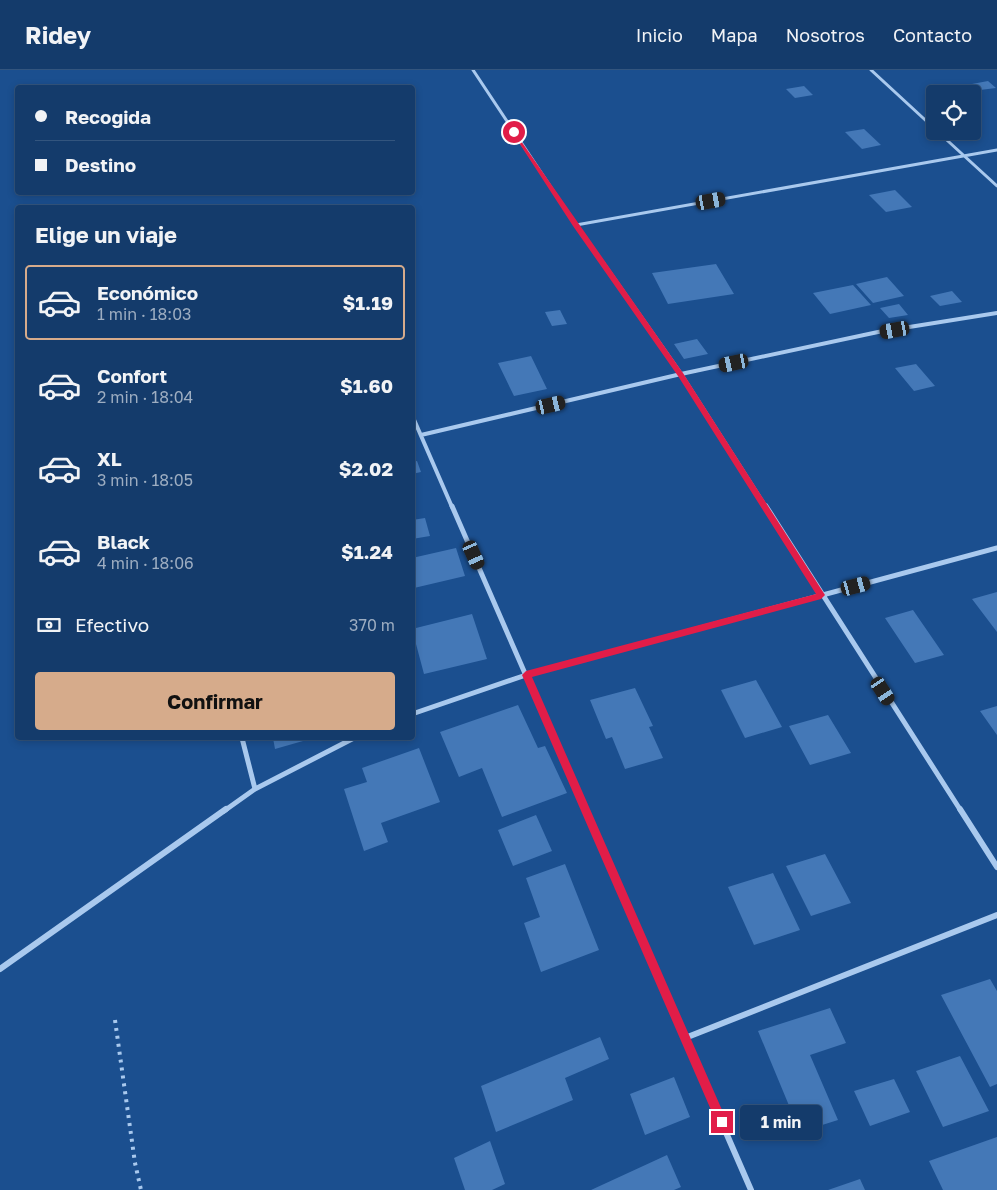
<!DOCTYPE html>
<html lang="es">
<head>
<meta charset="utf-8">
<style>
	:root { --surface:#143b6b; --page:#1d4271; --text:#f1f3f6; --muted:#9dadc1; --line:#33557e; --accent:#d6ab8b }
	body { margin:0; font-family:"Golos Text",sans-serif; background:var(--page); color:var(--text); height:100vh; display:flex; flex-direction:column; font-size:19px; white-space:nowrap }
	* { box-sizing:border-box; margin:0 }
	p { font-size:16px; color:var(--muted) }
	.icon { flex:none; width:28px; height:28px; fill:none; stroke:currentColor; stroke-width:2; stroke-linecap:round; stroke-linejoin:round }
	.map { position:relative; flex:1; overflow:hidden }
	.drawer { position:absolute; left:15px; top:135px; width:400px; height:535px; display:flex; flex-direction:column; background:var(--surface); border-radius:5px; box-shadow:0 2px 8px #0003,0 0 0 1px var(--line) }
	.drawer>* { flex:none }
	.banner { position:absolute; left:15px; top:15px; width:400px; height:110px; border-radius:5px; box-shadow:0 2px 8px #0003,0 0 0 1px var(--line); display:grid; align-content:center; height:110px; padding:0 20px; background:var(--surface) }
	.controls { position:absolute; left:926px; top:15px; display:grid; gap:10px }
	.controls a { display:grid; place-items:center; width:55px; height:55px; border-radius:5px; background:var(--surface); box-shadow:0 2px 8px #0003,0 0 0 1px var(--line); font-size:25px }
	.end { position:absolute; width:22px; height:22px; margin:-11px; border:6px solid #e11d48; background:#fff; box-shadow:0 0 0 2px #fff }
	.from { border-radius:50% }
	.bubble { position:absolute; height:35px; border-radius:5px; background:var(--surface); box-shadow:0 2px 8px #0003,0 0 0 1px var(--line); font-size:16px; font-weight:700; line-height:35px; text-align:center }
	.car { position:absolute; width:15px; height:30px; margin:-15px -8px; border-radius:6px; box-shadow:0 0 4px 1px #0007; background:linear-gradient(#222 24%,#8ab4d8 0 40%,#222 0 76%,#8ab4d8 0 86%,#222 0) }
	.banner b { display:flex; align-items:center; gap:18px; height:48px; font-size:19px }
	.banner b+b { border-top:1px solid var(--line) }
	.banner i { width:12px; height:12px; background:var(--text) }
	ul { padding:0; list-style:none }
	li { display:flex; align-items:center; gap:15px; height:75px; margin:0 10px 8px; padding:0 10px; border:2px solid transparent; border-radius:5px }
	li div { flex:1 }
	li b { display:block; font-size:19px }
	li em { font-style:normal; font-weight:700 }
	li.active { border-color:var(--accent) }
	li>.icon { width:45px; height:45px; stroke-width:1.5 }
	h2 { padding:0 20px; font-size:22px; line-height:60px }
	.pay { display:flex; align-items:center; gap:12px; height:55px; padding:0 20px; font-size:19px }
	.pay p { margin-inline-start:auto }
	.cta { display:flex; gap:10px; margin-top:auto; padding:10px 20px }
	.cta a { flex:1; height:58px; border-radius:5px; background:var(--accent); color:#111; font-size:20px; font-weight:700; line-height:58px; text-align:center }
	header { display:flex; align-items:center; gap:30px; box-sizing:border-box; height:70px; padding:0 25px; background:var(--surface); border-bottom:1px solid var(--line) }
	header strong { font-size:24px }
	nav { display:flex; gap:28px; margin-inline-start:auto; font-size:18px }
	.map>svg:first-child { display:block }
	.building { fill:#4478b7 }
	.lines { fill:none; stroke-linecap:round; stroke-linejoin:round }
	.path { stroke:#a9c9ee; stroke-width:4; stroke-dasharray:3 5; stroke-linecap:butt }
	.street-far3 { stroke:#a9c9ee; stroke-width:3 }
	.street-far2 { stroke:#a9c9ee; stroke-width:4 }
	.street-far1 { stroke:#a9c9ee; stroke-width:5 }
	.street { stroke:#a9c9ee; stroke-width:6 }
	.route { fill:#e11d48 }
</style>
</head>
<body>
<header>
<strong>Ridey</strong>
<nav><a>Inicio</a><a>Mapa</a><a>Nosotros</a><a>Contacto</a></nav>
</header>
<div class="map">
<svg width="997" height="1120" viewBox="0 0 997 1120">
	<rect width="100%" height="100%" fill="#1b4f8f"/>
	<path class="building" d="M988 11 996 18 980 20 972 14Z
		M804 16 813 25 795 28 786 19Z
		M967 16 978 25 947 24 942 19Z
		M864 59 881 75 862 79 845 62Z
		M895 120 912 137 886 142 869 125Z
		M716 194 734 224 668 234 652 203Z
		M887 207 904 226 873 233 856 214Z
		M853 215 871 235 830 244 813 223Z
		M952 221 962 232 940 236 930 226Z
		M899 234 908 245 889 248 880 238Z
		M560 240 567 254 552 256 545 242Z
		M697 269 708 284 684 289 674 274Z
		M531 286 547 319 514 326 498 293Z
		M916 294 935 316 914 321 895 298Z
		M417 391 421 402 412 404V392Z
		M425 448 430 466 412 469V450Z
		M456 478 465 506 414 518 412 488Z
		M997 522V562L972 529Z
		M913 540 944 585 915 593 885 548Z
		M472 544 487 589 424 604 412 559Z
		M756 610 782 657 745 668 721 620Z
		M635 618 653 656 649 657 663 688 625 699 612 667 606 669 590 630Z
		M518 635 538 678 545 676 567 723 502 747 482 698 459 707 440 662Z
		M997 636V665L980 641Z
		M828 645 851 683 810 695 789 656Z
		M273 668H310V669L275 679Z
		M419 678 440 732 381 753 388 772 364 781 344 719 367 712 362 698Z
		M536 745 552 781 513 796 498 760Z
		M825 784 851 833 811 846 786 796Z
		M565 794 599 880 541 902 524 853 540 847 526 808Z
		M773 803 800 860 754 875 728 817Z
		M990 909 997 921V1014L990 1017 941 925Z
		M830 938 846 973 810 985 838 1050 800 1062 758 961Z
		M600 967 609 989 565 1008 573 1030 496 1062 481 1016Z
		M960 986 989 1041 943 1057 916 1001Z
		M674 1007 690 1047 645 1065 630 1024Z
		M894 1009 910 1042 870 1056 854 1021Z
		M997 1067V1120H943L929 1091Z
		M490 1071 505 1114 492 1120H465L454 1088Z
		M667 1085 681 1117 674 1120H591Z
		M860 1109 865 1120H828Z"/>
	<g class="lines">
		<path class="path" d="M115 950 135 1093 141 1120"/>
		<path class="street-far3" d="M473 0 576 155
			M871 0 935 59
			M937 61 997 116
			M604 195 576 155 997 80"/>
		<path class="street-far2" d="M603 193 681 304 766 437
			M412 345 452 437
			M421 365 681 304 878 262 997 243"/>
		<path class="street-far1" d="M452 436 585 741
			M766 436 961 741
			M412 644 526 605 997 478
			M242 668 255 719
			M224 741 255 719 354 668"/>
		<path class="street" d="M585 739 751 1120
			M960 739 997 797
			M0 899 226 739
			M685 968 997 845"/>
	</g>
	<path class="route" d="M514 61 683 303 825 525 821 529 532 607 726 1049 727 1052 726 1056 722 1058 718 1056 522 605 526 601 816 524 678 306 573 156 512 62Z"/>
</svg>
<div class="controls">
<a><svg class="icon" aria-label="locate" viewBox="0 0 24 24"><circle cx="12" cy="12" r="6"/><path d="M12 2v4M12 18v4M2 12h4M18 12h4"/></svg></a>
</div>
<i class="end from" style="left:514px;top:62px"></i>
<i class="end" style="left:722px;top:1052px"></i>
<div class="bubble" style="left:740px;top:1035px;width:82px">1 min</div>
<i class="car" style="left:711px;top:131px;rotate:80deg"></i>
<i class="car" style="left:895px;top:260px;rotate:260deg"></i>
<i class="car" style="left:734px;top:293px;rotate:258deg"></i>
<i class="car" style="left:551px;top:335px;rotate:77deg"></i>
<i class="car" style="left:474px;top:485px;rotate:156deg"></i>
<i class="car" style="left:856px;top:516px;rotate:75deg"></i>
<i class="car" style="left:883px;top:621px;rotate:147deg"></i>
<div class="banner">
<b><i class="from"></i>Recogida</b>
<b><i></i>Destino</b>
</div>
<section class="drawer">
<h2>Elige un viaje</h2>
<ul>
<li class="active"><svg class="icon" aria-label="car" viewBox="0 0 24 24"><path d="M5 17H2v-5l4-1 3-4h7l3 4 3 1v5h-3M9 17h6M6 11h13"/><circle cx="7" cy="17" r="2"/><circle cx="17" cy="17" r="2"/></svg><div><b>Económico</b><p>1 min · 18:03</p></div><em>$1.19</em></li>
<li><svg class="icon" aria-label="car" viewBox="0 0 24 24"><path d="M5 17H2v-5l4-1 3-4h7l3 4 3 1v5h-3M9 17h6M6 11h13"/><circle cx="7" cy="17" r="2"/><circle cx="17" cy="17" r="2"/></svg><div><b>Confort</b><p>2 min · 18:04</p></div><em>$1.60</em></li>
<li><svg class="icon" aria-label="car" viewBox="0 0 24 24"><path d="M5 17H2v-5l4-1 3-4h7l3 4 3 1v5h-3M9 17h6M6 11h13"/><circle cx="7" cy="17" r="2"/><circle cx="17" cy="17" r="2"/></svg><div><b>XL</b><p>3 min · 18:05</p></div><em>$2.02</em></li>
<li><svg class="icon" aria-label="car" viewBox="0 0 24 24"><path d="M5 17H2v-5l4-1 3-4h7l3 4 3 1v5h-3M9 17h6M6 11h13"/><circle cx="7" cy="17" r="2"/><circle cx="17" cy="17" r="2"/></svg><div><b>Black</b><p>4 min · 18:06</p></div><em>$1.24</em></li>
</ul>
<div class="pay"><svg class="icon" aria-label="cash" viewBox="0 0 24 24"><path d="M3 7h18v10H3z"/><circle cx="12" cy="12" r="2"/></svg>Efectivo<p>370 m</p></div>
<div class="cta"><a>Confirmar</a></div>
</section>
</div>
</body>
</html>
